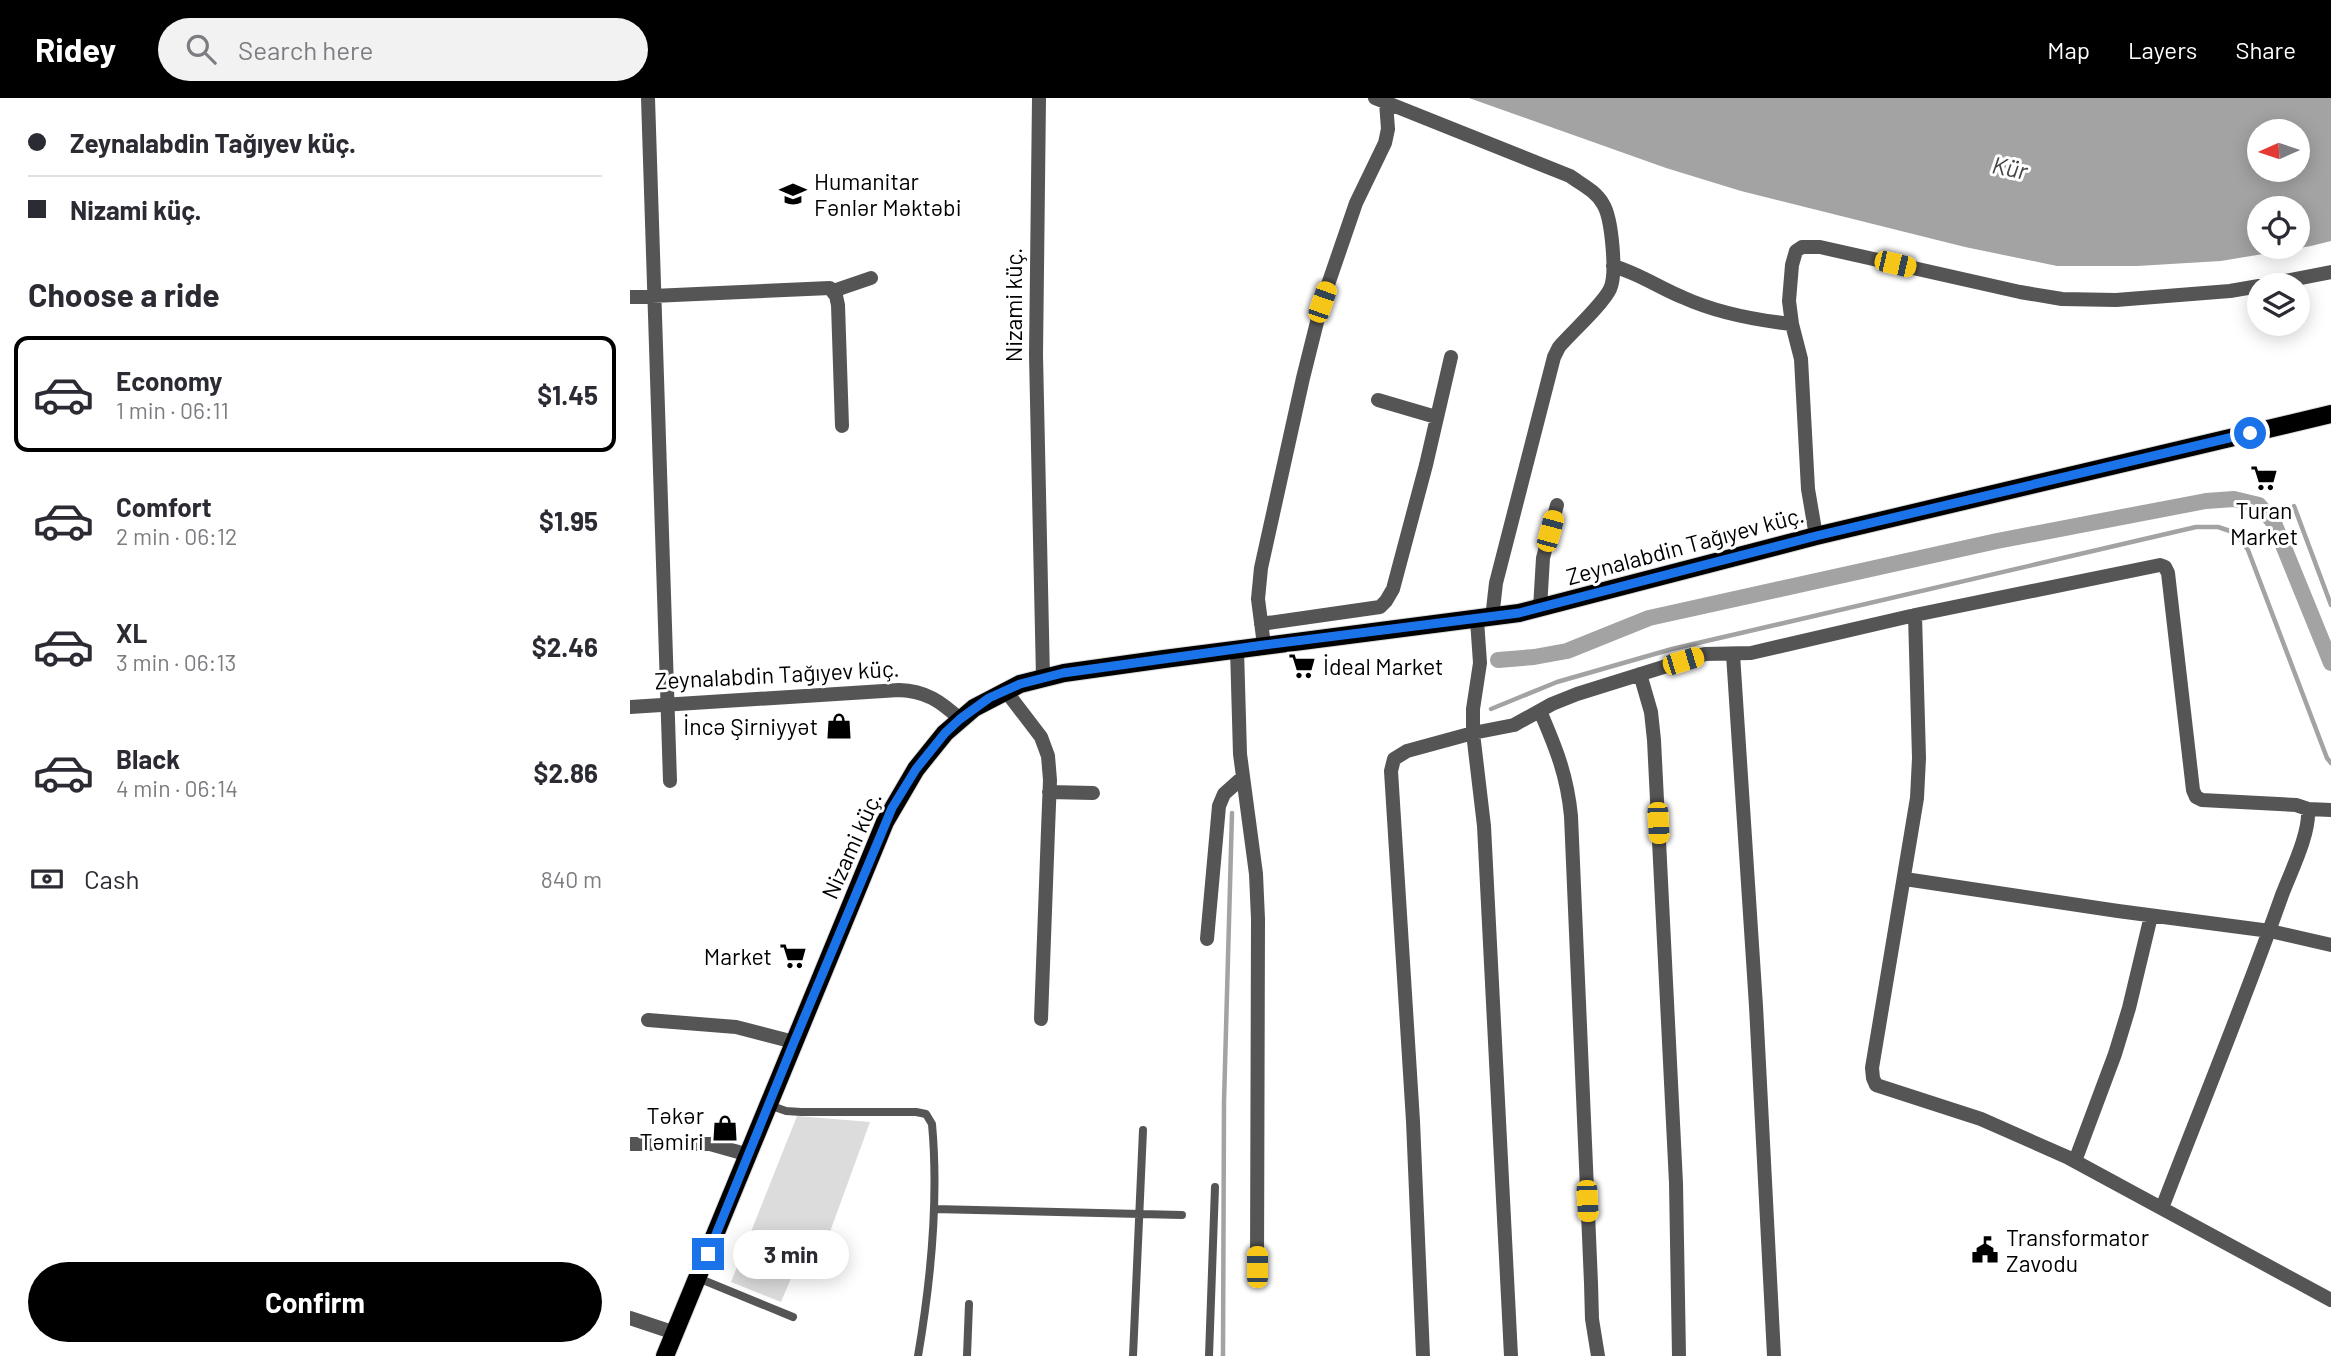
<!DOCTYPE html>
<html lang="en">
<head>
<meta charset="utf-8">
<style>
	:root { --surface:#fff; --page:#f2f2f3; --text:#2b2b33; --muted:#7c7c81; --line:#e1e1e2; --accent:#000 }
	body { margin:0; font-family:Barlow,sans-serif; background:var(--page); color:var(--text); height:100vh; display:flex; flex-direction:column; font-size:26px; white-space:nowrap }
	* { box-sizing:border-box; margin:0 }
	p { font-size:23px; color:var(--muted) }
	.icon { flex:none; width:38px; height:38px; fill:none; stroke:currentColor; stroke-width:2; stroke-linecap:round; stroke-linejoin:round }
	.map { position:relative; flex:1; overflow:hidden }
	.details { display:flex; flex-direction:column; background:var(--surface); width:630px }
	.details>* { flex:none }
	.hud { display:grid; align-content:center; height:154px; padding:0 28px; background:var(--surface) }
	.needle { width:46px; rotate:267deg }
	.buttons { position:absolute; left:1617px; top:21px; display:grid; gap:14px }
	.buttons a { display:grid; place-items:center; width:63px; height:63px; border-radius:50%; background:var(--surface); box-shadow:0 4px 18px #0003; font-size:35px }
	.end { position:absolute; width:32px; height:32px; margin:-16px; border:9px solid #1a73e8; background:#fff; box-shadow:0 0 0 4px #fff }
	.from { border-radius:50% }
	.bubble { position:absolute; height:49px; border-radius:24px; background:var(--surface); box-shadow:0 4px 18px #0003; font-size:23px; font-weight:700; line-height:49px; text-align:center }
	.car { position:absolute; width:21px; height:42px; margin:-21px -10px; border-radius:9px; box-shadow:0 0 5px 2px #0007; background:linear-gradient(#f5c518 24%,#345 0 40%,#f5c518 0 76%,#345 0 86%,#f5c518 0) }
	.hud b { display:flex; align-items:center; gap:24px; height:66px; font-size:26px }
	.hud b+b { border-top:2px solid var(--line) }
	.hud i { width:18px; height:18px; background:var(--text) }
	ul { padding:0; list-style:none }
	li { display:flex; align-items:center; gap:21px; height:116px; margin:0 14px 10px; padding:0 14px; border:4px solid transparent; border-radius:14px }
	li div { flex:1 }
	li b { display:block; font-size:26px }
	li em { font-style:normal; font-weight:700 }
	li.on { border-color:var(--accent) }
	li>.icon { width:63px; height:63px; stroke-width:1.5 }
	h2 { padding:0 28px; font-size:32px; line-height:84px }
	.pay { display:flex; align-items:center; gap:18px; height:77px; padding:0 28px; font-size:26px }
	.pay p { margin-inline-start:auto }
	.primary-button { display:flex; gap:14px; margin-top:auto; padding:14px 28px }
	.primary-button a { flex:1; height:80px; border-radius:42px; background:var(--accent); color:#fff; font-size:28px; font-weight:700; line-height:80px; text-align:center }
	header { display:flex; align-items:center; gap:42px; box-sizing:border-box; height:98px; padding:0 35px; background:var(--accent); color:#fff }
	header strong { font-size:33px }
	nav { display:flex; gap:38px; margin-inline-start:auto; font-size:24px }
	.search { width:490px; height:63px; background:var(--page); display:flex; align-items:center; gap:18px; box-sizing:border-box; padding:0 24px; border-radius:38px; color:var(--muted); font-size:26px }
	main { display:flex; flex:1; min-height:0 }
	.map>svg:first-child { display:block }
	.green { fill:#dcdcdc }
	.water { fill:#a3a3a3; fill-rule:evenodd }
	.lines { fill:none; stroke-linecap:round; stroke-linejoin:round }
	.stream { stroke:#a3a3a3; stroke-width:4.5 }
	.canal { stroke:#a3a3a3; stroke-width:16 }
	.primary-casing { stroke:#dbdbdb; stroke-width:20 }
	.service { stroke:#555; stroke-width:8 }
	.minor { stroke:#555; stroke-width:14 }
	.tertiary { stroke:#555; stroke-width:14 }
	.primary { stroke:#000; stroke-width:18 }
	.route { stroke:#1a73e8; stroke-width:9 }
	.labels { text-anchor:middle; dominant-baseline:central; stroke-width:6; stroke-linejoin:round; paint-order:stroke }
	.poi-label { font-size:23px; fill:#000; stroke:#fff; text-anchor:start }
	.street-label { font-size:23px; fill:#000; stroke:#fff }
	.water-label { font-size:24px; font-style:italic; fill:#444; stroke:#fff }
</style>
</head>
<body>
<header>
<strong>Ridey</strong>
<div class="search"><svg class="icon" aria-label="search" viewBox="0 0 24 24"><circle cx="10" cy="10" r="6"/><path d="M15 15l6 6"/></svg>Search here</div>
<nav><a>Map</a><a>Layers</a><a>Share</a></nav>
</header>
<main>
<section class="details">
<div class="hud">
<b><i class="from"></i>Zeynalabdin Tağıyev küç.</b>
<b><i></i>Nizami küç.</b>
</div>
<h2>Choose a ride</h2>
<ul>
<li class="on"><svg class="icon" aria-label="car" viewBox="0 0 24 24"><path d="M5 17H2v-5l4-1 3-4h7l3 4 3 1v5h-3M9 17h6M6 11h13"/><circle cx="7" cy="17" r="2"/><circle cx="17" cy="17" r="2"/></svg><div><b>Economy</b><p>1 min · 06:11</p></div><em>$1.45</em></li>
<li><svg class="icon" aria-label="car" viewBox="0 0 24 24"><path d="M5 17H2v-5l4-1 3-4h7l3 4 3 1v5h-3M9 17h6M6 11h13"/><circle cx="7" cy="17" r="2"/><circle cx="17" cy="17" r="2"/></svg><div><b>Comfort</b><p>2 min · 06:12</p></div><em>$1.95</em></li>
<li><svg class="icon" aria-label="car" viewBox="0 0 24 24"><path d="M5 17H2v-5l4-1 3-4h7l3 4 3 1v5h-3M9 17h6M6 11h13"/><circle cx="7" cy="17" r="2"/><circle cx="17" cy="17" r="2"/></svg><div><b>XL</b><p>3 min · 06:13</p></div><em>$2.46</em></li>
<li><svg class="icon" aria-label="car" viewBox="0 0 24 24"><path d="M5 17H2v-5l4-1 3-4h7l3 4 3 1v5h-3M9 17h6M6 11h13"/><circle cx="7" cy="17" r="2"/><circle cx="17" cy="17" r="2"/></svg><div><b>Black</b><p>4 min · 06:14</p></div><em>$2.86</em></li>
</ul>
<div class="pay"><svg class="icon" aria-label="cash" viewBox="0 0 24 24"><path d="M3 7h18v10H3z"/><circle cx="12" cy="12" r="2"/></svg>Cash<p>840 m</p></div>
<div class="primary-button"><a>Confirm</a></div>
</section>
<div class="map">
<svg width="1701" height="1258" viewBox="0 0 1701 1258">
	<rect width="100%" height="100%" fill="#fff"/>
	<path class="green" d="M167 1018 240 1024 193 1153 175 1147 151 1204 101 1184Z"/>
	<path class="water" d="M839 0H1701V143L1681 148 1591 163 1507 168H1427L1335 149 1111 93 1036 70ZM1629 33H1668V72H1629ZM1629 110H1668V149H1629Z"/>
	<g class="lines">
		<path class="stream" d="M1664 408 1701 507
			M861 611 927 584 1042 551 1566 429H1588L1606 435 1618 452 1697 660 1701 665
			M593 1258 594 1004 602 715"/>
		<path class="canal" d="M868 562 904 559 937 553 1019 520 1367 443 1576 403 1604 401 1629 407 1644 425 1701 565"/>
		<g class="primary-casing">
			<path id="primary" d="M35 1258 255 724 286 671 315 635 344 610 390 586 434 575 534 561 889 515 1186 438 1701 316"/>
		</g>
		<path class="service" d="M139 1007 156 1013 171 1014H286L296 1016 302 1026C309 1103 301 1182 288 1258
			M304 1111 552 1117
			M68 1180 163 1219
			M337 1258 339 1206
			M503 1258 513 1032
			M579 1258 585 1089"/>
		<path class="minor" d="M18 0 40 683
			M409 0 406 257 413 580
			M745 0 940 78C951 86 966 93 973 106 982 120 987 177 980 191 973 206 941 235 929 249L924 259 866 485 862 520
			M983 168C1008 175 1028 189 1052 199 1087 215 1124 222 1162 226
			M1635 187 1701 174
			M203 193 241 180
			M0 199 200 190 206 198 208 207 212 328
			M748 302 806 319
			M1186 438 1178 391 1171 261 1162 226 1159 203 1162 167 1166 153 1172 149H1190L1390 194 1432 201 1486 202 1600 193 1629 188
			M910 510 913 460 927 407
			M1285 517 1289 660 1287 700 1242 970 1243 980 1246 987 1351 1021 1437 1059 1701 1202
			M847 522 850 565 843 611V635L854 728 881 1258
			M631 526 750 509 756 503 763 491 796 367 821 259
			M634 547 628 501 631 470 673 280 692 204 726 105 755 45 758 31 756 4
			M607 551 610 656 626 776 628 821 627 1169
			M1103 556 1126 908 1144 1258
			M1010 576 1021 614 1024 642 1046 1085 1049 1258
			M375 592 411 639 418 658 420 682 418 732 411 921
			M910 613C926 650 937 677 941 718L961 1185 962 1221 968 1258
			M419 694 463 695
			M1678 711 1701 712
			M1275 781 1488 813 1640 833 1701 847
			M577 841 589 708 594 696 613 679
			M18 922 106 929 164 944
			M0 1046H80L119 1057
			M1445 1063 1485 956 1499 910 1521 818
			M0 1220 45 1235
			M793 1258 783 1023 761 673 764 661 777 653 843 635 884 627 922 606 947 596 1075 556 1121 555 1285 517 1530 467 1535 469 1538 475 1563 692 1566 699 1572 702 1666 707 1678 711C1680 736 1661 773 1652 797 1615 902 1572 1006 1532 1110"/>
		<path class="tertiary" d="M0 609 269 592C296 593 310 603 330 621"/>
		<use href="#primary" class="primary"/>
	</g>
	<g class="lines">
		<path class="route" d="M78 1156 164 944 262 710 286 671 315 635 330 621 359 600 390 586 433 575 634 547 889 515 1186 438 1620 335"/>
	</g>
	<defs>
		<g id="school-bare" transform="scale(2.1)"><path d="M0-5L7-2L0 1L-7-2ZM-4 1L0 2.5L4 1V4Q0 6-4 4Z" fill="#000" stroke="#fff" stroke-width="2.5" paint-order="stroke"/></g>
		<g id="supermarket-bare" transform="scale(2.1)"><path d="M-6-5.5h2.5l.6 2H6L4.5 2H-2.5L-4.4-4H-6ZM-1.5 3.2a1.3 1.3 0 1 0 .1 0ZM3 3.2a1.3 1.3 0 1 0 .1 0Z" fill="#000" stroke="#fff" stroke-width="2.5" paint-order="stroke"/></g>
		<g id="shop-bare" transform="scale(2.1)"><path d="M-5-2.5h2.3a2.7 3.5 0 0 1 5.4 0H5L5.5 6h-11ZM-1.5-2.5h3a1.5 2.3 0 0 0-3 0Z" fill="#000" stroke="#fff" stroke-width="2.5" paint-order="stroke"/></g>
		<g id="civic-bare" transform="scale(2.1)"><path d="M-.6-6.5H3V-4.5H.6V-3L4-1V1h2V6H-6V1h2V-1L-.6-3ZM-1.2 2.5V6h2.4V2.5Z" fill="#000" stroke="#fff" stroke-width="2.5" paint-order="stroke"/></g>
	</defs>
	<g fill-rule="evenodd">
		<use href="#school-bare" x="163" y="96"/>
		<use href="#supermarket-bare" x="1634" y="380"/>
		<use href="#supermarket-bare" x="672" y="568"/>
		<use href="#shop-bare" x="209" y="628"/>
		<use href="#supermarket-bare" x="163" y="858"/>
		<use href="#shop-bare" x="95" y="1030"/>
		<use href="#civic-bare" x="1355" y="1152"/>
	</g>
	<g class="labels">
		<g class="poi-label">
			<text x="184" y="83">Humanitar<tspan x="184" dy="26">Fənlər Məktəbi</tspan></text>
			<text x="1634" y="412" text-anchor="middle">Turan<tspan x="1634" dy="26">Market</tspan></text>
			<text x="693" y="568">İdeal Market</text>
			<text x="188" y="628" text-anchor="end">İncə Şirniyyət</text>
			<text x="142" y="858" text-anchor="end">Market</text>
			<text x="74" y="1017" text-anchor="end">Təkər<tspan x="74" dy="26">Təmiri</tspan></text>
			<text x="1376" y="1139">Transformator<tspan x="1376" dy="26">Zavodu</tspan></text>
		</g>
		<g class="street-label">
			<text transform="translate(383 207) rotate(-90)">Nizami küç.</text>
			<text transform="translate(1055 447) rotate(-15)">Zeynalabdin Tağıyev küç.</text>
			<text transform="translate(147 576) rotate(-3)">Zeynalabdin Tağıyev küç.</text>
			<text transform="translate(221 747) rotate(-66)">Nizami küç.</text>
		</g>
		<g class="water-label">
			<text transform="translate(1380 69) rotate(12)">Kür</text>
		</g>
	</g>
</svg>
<div class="buttons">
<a><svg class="needle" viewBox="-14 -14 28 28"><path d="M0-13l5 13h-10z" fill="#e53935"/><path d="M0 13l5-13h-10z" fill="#7c7c81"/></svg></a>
<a><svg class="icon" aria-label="locate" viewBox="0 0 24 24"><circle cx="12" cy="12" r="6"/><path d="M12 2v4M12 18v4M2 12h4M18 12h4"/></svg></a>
<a><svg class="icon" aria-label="layers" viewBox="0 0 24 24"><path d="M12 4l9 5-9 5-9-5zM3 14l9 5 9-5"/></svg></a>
</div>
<i class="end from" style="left:1620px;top:335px"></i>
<i class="end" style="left:78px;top:1156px"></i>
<div class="bubble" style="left:103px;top:1132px;width:116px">3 min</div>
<i class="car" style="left:1265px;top:166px;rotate:103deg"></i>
<i class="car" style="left:692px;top:204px;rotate:19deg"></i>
<i class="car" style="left:920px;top:433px;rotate:15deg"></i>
<i class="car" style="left:1053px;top:563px;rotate:73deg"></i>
<i class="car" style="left:1028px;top:725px;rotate:177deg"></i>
<i class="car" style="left:957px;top:1103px;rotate:177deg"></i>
<i class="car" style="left:627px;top:1169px;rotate:0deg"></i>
</div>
</main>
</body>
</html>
